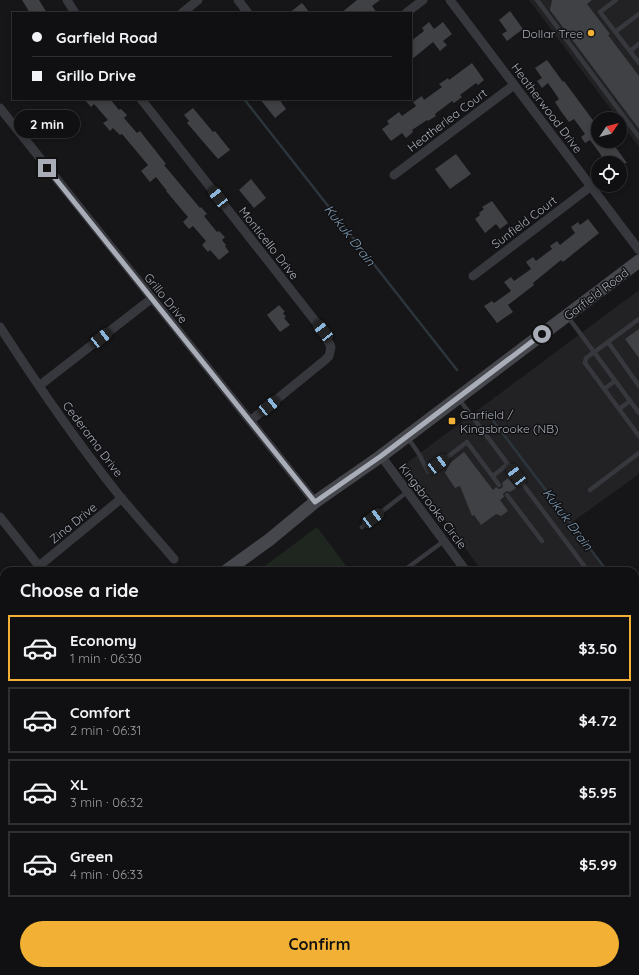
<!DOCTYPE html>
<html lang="en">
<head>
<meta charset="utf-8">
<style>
	:root { --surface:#101012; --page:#1e1e20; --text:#f1f3f6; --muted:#9c9d9f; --line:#303032; --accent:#f2b134 }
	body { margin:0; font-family:Quicksand,sans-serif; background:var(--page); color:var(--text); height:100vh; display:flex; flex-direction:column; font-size:15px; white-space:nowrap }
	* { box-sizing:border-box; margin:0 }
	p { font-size:13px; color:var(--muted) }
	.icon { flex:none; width:22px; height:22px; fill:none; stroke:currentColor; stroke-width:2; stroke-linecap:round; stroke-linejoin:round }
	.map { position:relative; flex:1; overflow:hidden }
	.drawer { position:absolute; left:0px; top:567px; width:639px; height:408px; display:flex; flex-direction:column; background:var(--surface); border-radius:12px 12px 0 0; box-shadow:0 2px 6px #0003,0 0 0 1px var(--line) }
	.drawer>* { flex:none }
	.banner { position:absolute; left:12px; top:12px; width:400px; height:88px; border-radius:0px; box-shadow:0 2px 6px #0003,0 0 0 1px var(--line); display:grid; align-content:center; height:88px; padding:0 20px; background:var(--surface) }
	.needle { width:26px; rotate:55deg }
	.fabs { position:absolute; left:591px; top:112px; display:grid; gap:8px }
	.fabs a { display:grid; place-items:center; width:36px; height:36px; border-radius:50%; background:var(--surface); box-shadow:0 2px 6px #0003,0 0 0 1px var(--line); font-size:20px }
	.end { position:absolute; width:18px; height:18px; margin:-9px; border:5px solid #a8adb8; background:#111; box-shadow:0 0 0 2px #111 }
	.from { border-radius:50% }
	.bubble { position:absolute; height:28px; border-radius:14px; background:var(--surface); box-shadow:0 2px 6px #0003,0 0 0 1px var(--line); font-size:13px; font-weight:700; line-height:28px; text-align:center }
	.car { position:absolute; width:12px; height:24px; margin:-12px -6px; border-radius:5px; box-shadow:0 0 3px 1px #0007; background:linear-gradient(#222 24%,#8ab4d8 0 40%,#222 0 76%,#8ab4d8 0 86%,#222 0) }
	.banner b { display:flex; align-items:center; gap:14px; height:38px; font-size:15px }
	.banner b+b { border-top:1px solid var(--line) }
	.banner i { width:10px; height:10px; background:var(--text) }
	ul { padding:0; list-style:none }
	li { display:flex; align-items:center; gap:12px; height:66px; margin:0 8px 6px; padding:0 12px; border:2px solid var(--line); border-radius:0px }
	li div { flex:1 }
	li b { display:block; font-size:15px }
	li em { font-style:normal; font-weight:700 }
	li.selected { border-color:var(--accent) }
	li>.icon { width:36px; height:36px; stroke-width:1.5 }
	h2 { padding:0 20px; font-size:18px; line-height:48px }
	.button { display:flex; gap:8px; margin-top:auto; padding:8px 20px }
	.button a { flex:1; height:46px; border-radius:24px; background:var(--accent); color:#111; font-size:16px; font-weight:700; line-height:46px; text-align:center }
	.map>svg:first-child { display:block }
	.built { fill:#222225 }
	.green { fill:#1e261f }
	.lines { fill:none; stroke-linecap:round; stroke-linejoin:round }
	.stream { stroke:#2c353c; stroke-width:2.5 }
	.building { fill:#404145 }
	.service { stroke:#37383d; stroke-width:4.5 }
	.minor { stroke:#37383d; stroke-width:9 }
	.secondary { stroke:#45474d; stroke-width:13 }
	.route { stroke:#a8adb8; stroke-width:5 }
	.poi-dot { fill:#f2b134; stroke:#111113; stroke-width:1.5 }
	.labels { text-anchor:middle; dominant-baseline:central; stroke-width:3; stroke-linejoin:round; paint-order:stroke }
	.poi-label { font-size:12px; fill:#a8adb8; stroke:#111113; text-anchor:end }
	.street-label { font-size:12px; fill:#a8adb8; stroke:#111113 }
	.water-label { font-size:13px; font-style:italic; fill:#7f9bb3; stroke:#111113 }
</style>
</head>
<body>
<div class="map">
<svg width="639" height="975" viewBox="0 0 639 975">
	<rect width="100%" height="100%" fill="#161618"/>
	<path class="built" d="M529 0H639V147L620 122V119H618Z
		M639 290V474L571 523 607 571H482L404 465Z
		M4 760V878L1 881 0 763Z"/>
	<path class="green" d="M317 527 350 571H258Z
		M635 632 639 637V784L635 779Z
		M273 971H467L461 975H276Z"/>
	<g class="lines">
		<path class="stream" d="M244 99 457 370
			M485 410 607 571
			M635 608 639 613
			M0 884 4 889
			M65 971 68 975"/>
	</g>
	<path class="building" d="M22 0H39L47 13H30Z
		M357 0H380L372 6 377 13H341Z
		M552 0H592L587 4 610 34 608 35 639 76V129L550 10Z
		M302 3 310 13H289Z
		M510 11 523 29 507 41 502 34 507 31 499 20Z
		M429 22 434 29 443 22 452 34 443 41 447 45 440 51 433 42 411 60V41L424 31 422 28Z
		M547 60 563 82 564 81 598 127V141H611L627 163H606L601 156V155L590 140 585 143 581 137 585 134 574 119 569 122 560 110 555 102 559 99 548 83 542 88 537 81 542 78 535 68Z
		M472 63 484 80 478 85 476 83 460 95 462 97 454 103 452 101 435 114 436 116 428 121 427 120 412 130 413 132 406 138 402 133 391 141 382 129 389 124 387 121 399 112 402 116 416 106 413 102 422 96 424 100 442 87 439 84 448 78 449 80Z
		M84 99H110L119 110 121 109 127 115 124 118 137 133 140 131 166 164 164 165 200 208 201 207 207 214 204 216 217 232 219 231 225 237 222 240 226 245 225 246 229 252 219 260 210 250 208 252 202 245 206 241 193 226 189 229 183 222 188 217 166 191H167L156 177 150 182 141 171 148 165 122 134 120 135 113 128 110 131 103 123 108 120 94 104 91 107Z
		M260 99H279L286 109 275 118Z
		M193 108 213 132 215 131 230 150 218 159 187 123 189 121 184 115Z
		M456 154 471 174 450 189 435 169Z
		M251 179 266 198 254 208 239 190Z
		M492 201 508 223 500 229 496 224 485 233 475 219 480 215 479 213 484 209 482 207Z
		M588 219 599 233 563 262 561 260 533 283 534 285 508 305 513 312 497 323 484 306 492 301 494 303 511 291 504 282 511 277 514 281 531 269 526 262 533 257 536 261 552 249 550 246 557 241 560 245 575 233 571 227 578 222 580 225Z
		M279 305 285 312 283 313 286 317 284 318 290 325 280 332 267 315Z
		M639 329V358L625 339Z
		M464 452 493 490 496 487 499 489 502 488 503 485 502 483 508 478 516 488 510 492 507 491 505 492 503 494 504 497 500 500 508 511 501 516 496 514 481 525 474 515 472 516 460 486 455 488 445 473 450 463Z"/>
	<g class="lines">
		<path class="service" d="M537 0 639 137
			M616 0 600 12 639 63
			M615 32 639 14
			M630 51 639 44
			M568 317 639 413
			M639 319 608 342 639 386
			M608 342 586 358 585 363 639 436
			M604 389 615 381
			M459 399 588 571
			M619 409 630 401
			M408 438 419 454 428 472 467 442 499 485
			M493 476 508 464
			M590 490 639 453
			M507 495 542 541
			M362 527 407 492
			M403 571 444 541
			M0 620 4 625
			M0 642 4 639
			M0 699 4 704
			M635 832 639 829
			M635 953 639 950
			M591 971 594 975
			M163 975 169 971
			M559 975 560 971"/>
		<path class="minor" d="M67 0 75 13
			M238 0 248 13
			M450 0 639 250
			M182 13 198 0
			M406 13 423 0
			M141 99 323 331 331 347 329 356 325 360 250 421
			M0 108 315 502
			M394 175 514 85
			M473 276 590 187
			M0 327C38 386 78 444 122 499 139 519 157 539 174 559
			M39 386 151 299
			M381 456 466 571
			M0 517 43 571
			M39 566 122 498
			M635 796 639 801
			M0 856 4 861
			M92 971 95 975
			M249 971 252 975
			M631 975 639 969"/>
		<path class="secondary" d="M226 571 269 540 315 502 381 456 639 261
			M0 743 4 740"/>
	</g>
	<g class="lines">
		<path class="route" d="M47 168 315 502 381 456 542 334"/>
	</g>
	<g class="poi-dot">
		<circle cx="591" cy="33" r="4"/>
		<rect x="448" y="417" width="8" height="8" rx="2"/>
	</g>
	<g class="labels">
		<g class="poi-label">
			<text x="583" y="33">Dollar Tree</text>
			<text x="460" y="414" text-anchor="start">Garfield /<tspan x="460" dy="14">Kingsbrooke (NB)</tspan></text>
		</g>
		<g class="street-label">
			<text transform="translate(547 108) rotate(53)">Heatherwood Drive</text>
			<text transform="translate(447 120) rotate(-37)">Heatherlea Court</text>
			<text transform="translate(524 222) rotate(-37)">Sunfield Court</text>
			<text transform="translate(269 243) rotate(52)">Monticello Drive</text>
			<text transform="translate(596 294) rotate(-37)">Garfield Road</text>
			<text transform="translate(166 298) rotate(51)">Grillo Drive</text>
			<text transform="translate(93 439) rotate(53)">Cederama Drive</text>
			<text transform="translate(433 506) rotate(53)">Kingsbrooke Circle</text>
			<text transform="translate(73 523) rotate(-39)">Zina Drive</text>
		</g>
		<g class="water-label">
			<text transform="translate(350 235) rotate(52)">Kukuk Drain</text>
			<text transform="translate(568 519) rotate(53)">Kukuk Drain</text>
		</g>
	</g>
</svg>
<div class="fabs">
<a><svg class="needle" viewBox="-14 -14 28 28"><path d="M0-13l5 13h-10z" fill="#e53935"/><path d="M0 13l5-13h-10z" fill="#9c9d9f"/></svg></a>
<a><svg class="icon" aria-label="locate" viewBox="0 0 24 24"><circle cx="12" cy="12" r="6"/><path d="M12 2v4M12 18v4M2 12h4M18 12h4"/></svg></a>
</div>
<i class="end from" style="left:542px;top:334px"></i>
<i class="end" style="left:47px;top:168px"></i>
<div class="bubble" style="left:14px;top:110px;width:66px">2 min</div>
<i class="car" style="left:218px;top:197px;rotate:322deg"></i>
<i class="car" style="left:323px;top:331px;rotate:322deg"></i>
<i class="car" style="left:101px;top:338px;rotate:52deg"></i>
<i class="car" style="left:269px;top:406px;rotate:51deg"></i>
<i class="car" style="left:438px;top:464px;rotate:53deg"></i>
<i class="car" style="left:516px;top:475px;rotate:323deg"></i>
<i class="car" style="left:373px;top:518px;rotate:53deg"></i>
<div class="banner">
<b><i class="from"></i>Garfield Road</b>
<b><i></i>Grillo Drive</b>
</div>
<section class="drawer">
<h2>Choose a ride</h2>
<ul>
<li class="selected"><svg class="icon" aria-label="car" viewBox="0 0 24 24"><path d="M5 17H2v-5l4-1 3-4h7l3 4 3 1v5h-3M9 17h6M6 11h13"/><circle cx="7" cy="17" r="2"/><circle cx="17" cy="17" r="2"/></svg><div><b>Economy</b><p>1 min · 06:30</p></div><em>$3.50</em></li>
<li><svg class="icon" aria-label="car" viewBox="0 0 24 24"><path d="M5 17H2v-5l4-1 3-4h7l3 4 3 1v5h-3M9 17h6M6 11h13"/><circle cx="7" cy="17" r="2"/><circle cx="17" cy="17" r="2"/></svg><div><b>Comfort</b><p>2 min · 06:31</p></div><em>$4.72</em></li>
<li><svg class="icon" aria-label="car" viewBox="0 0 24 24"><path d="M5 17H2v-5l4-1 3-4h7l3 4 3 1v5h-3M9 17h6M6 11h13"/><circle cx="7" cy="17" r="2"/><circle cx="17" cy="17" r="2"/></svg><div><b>XL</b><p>3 min · 06:32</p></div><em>$5.95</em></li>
<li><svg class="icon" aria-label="car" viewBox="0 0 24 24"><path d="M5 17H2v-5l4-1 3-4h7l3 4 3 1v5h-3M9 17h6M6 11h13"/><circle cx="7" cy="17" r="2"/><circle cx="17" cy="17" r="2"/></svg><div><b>Green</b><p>4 min · 06:33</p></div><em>$5.99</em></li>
</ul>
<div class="button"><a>Confirm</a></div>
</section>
</div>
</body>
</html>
